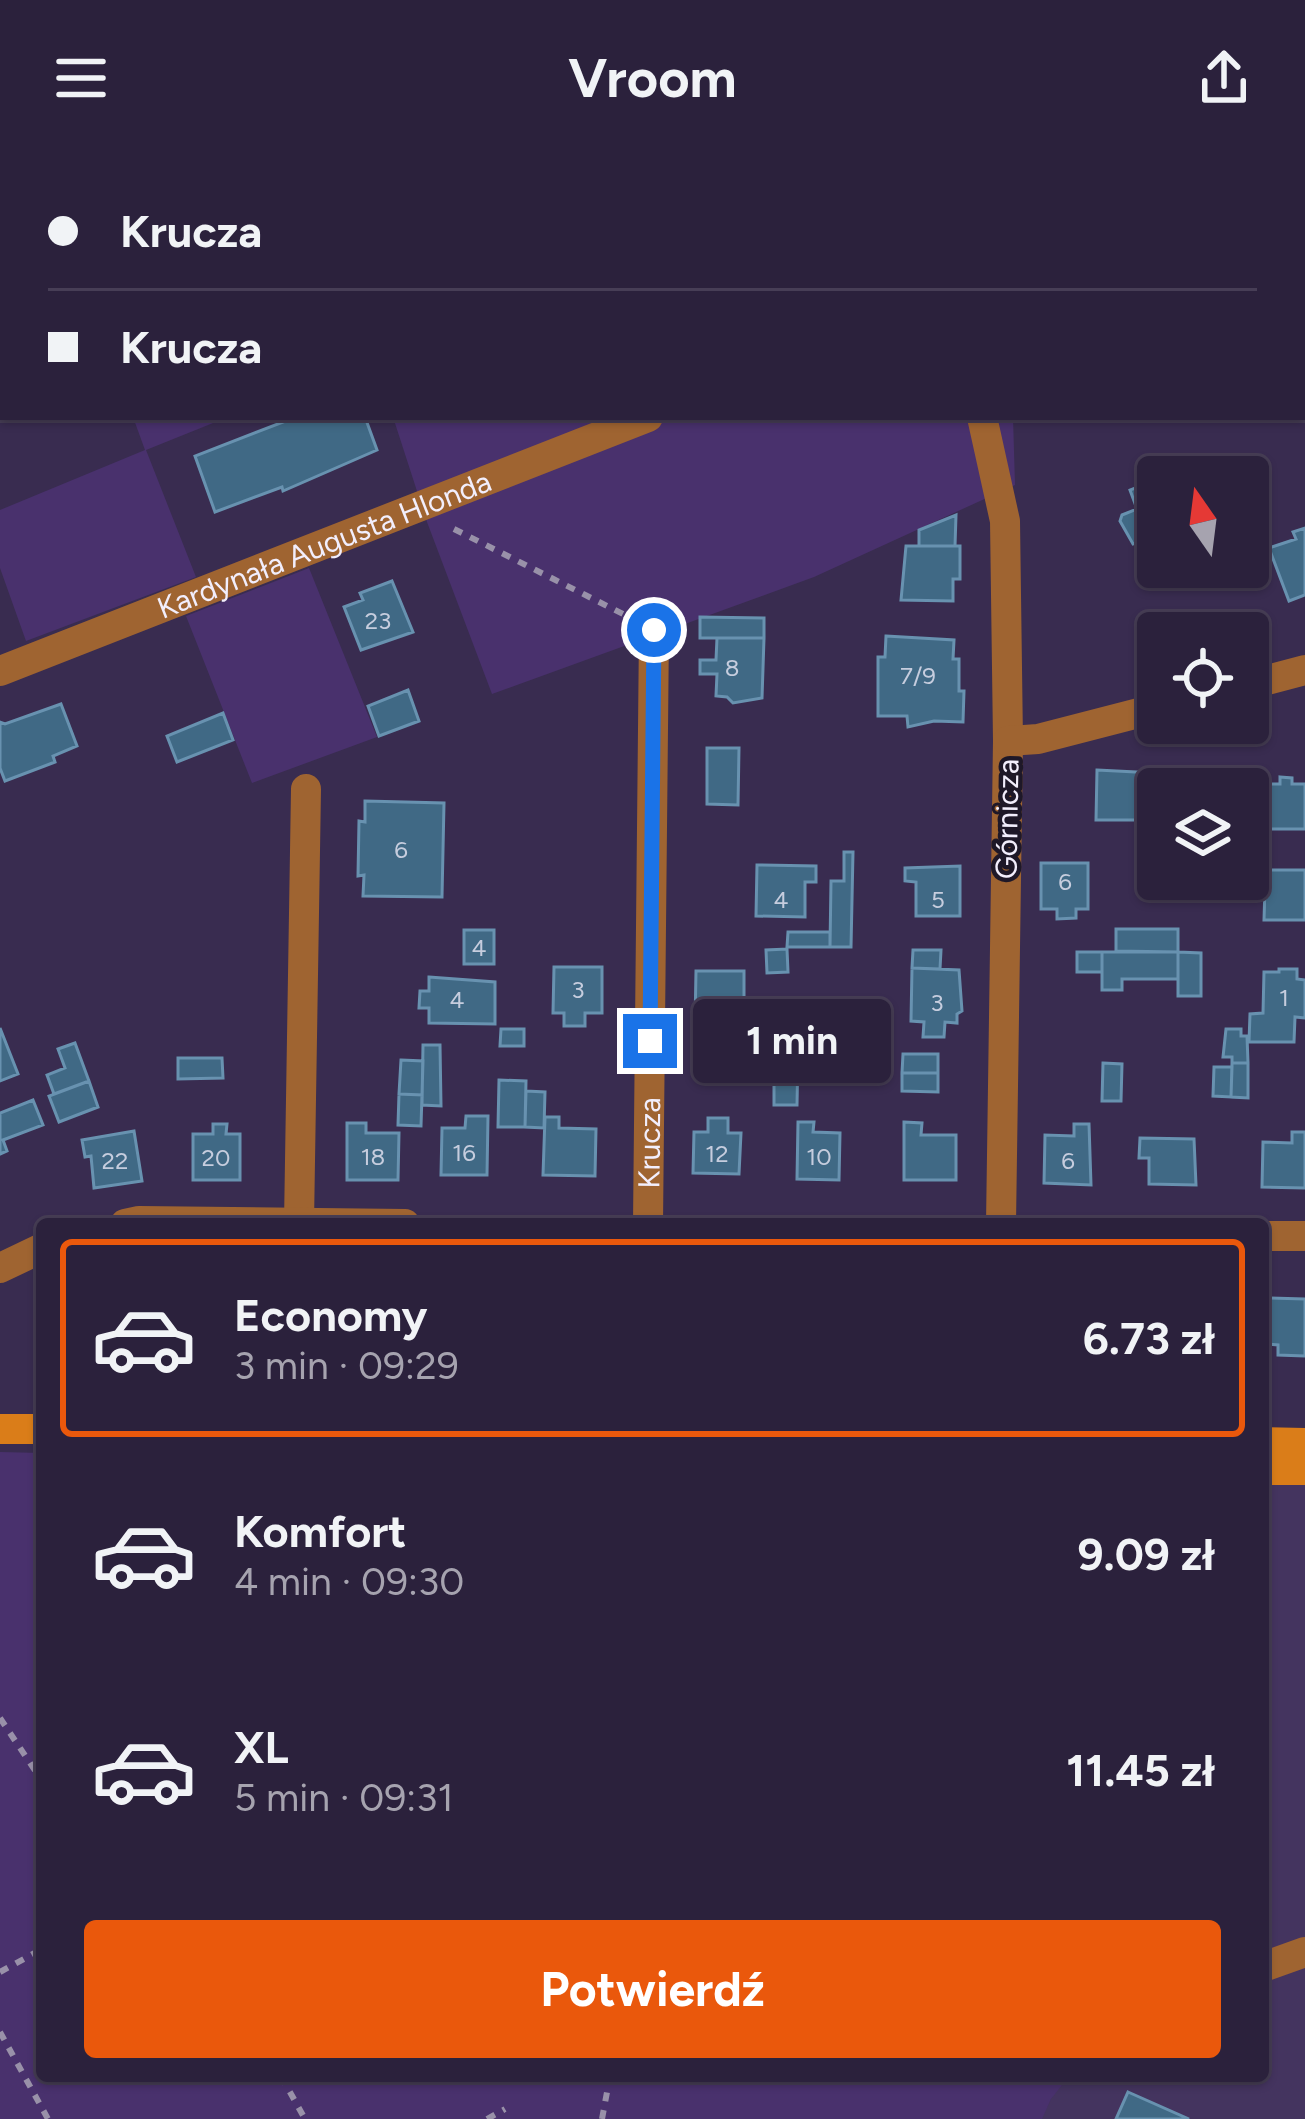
<!DOCTYPE html>
<html lang="pl">
<head>
<meta charset="utf-8">
<style>
	:root { --surface:#2b213c; --page:#332943; --text:#f1f3f6; --muted:#a6a3af; --line:#473e56; --accent:#ea580c }
	body { margin:0; font-family:Figtree,sans-serif; background:var(--page); color:var(--text); height:100vh; display:flex; flex-direction:column; font-size:45px; white-space:nowrap }
	* { box-sizing:border-box; margin:0 }
	p { font-size:39px; color:var(--muted) }
	.icon { flex:none; width:66px; height:66px; fill:none; stroke:currentColor; stroke-width:2; stroke-linecap:round; stroke-linejoin:round }
	.map { position:relative; flex:1; overflow:hidden }
	.drawer { position:absolute; left:36px; top:1062px; width:1233px; height:864px; display:flex; flex-direction:column; background:var(--surface); border-radius:12px; box-shadow:0 3px 9px #0004,0 0 0 3px var(--line) }
	.drawer>* { flex:none }
	.banner { position:absolute; left:0px; top:0px; width:1305px; height:264px; box-shadow:0 3px 9px #0004,0 0 0 3px var(--line); display:grid; align-content:center; height:264px; padding:0 48px; background:var(--surface) }
	.needle { width:78px; rotate:346deg }
	.buttons { position:absolute; left:1137px; top:300px; display:grid; gap:24px }
	.buttons a { display:grid; place-items:center; width:132px; height:132px; border-radius:12px; background:var(--surface); box-shadow:0 3px 9px #0004,0 0 0 3px var(--line); font-size:60px }
	.end { position:absolute; width:54px; height:54px; margin:-27px; border:15px solid #1a73e8; background:#fff; box-shadow:0 0 0 6px #fff }
	.from { border-radius:50% }
	.bubble { position:absolute; height:84px; border-radius:12px; background:var(--surface); box-shadow:0 3px 9px #0004,0 0 0 3px var(--line); font-size:39px; font-weight:700; line-height:84px; text-align:center }
	.banner b { display:flex; align-items:center; gap:42px; height:114px; font-size:45px }
	.banner b+b { border-top:3px solid var(--line) }
	.banner i { width:30px; height:30px; background:var(--text) }
	ul { padding:21px 0 0; list-style:none }
	li { display:flex; align-items:center; gap:36px; height:198px; margin:0 24px 18px; padding:0 24px; border:6px solid transparent; border-radius:12px }
	li div { flex:1 }
	li b { display:block; font-size:45px }
	li em { font-style:normal; font-weight:700 }
	li.selected { border-color:var(--accent) }
	li>.icon { width:108px; height:108px; stroke-width:1.5 }
	.primary-button { display:flex; gap:24px; margin-top:auto; padding:24px 48px }
	.primary-button a { flex:1; height:138px; border-radius:12px; background:var(--accent); color:#fff; font-size:48px; font-weight:700; line-height:138px; text-align:center }
	header { display:flex; justify-content:space-between; align-items:center; height:156px; padding:0 48px; background:var(--surface); font-size:54px; font-weight:700 }
	.map>svg:first-child { display:block }
	.built { fill:#44345f }
	.green { fill:#49316d }
	.building { fill:#406985; stroke:#6892b0; stroke-width:3 }
	.lines { fill:none; stroke-linecap:round; stroke-linejoin:round }
	.path { stroke:#9991a9; stroke-width:6; stroke-dasharray:9 9; stroke-linecap:butt }
	.street { stroke:#9f6431; stroke-width:30 }
	.secondary { stroke:#da7d19; stroke-width:30 }
	.route { stroke:#1a73e8; stroke-width:15 }
	.labels { text-anchor:middle; dominant-baseline:central; stroke-width:9; stroke-linejoin:round; paint-order:stroke }
	.number-label { font-size:24px; fill:#c6cdde }
	.street-label { font-size:30px; fill:#f2eefc; stroke:#1e1828 }
</style>
</head>
<body>
<header><svg class="icon" aria-label="menu" viewBox="0 0 24 24"><path d="M4 6h16M4 12h16M4 18h16"/></svg>Vroom<svg class="icon" aria-label="share" viewBox="0 0 24 24"><path d="M12 15V3M7 8l5-5 5 5M5 13v7h14v-7"/></svg></header>
<div class="map">
<svg width="1305" height="1963" viewBox="0 0 1305 1963">
	<rect width="100%" height="100%" fill="#392c50"/>
	<path class="built" d="M1263 1326 1305 1327V1963H1041L1062 1920H1263Z"/>
	<path class="green" d="M445 0H1305V218L1302 219V3H437Z
		M133 261H228L146 294 196 421 26 485 0 412V354L145 294Z
		M393 261H1013L1015 329 814 421 492 538 427 366Z
		M309 412 377 581 252 627 186 460Z
		M0 1296 42 1297V1920H1069L1051 1943 1042 1963H0Z"/>
	<path class="building" d="M296 261H365L377 294 283 335 282 331 215 356 195 300Z
		M1158 323V395L1154 397 1148 383 1133 388 1120 365 1122 359 1137 353 1130 334Z
		M956 359 955 390H919V374Z
		M1305 372V439L1289 445 1269 392 1296 383 1293 376Z
		M906 390H960V423H953V445L901 444Z
		M392 425 413 476 361 494 344 451 363 444 360 437Z
		M700 461 764 462V482H700Z
		M886 480 954 484 953 503H959V535H964L963 566 934 565 908 571 907 560H878V501H885Z
		M717 482H764L762 542 733 547 727 541 716 540 717 518H700V504H716Z
		M408 534 419 565 379 580 368 550Z
		M61 548 77 590 53 600 55 606 5 625 0 612V566L5 568Z
		M223 557 233 584 177 606 167 580Z
		M707 592H739L738 649 707 648Z
		M1204 612H1222V619H1233V633H1203Z
		M1186 613H1204L1203 633H1185Z
		M1097 614 1155 617V632L1143 631V664H1096Z
		M1280 621 1292 622V628H1305V673H1266V628H1280Z
		M365 645 444 647 442 741 363 740 364 719 358 720 359 665 365 666Z
		M844 696H853L851 791H830L831 725H844Z
		M1041 707H1088V753H1076V762L1057 763V753H1041Z
		M757 709 816 710V726H805V761L756 760Z
		M960 710V760H916V726L905 725V712Z
		M1260 714H1305V764H1264L1265 731H1260Z
		M1116 773H1178V796L1116 795Z
		M464 774H494V808H464Z
		M788 776H830V791H787Z
		M787 793 788 816 767 817 766 794Z
		M913 794H941L940 813 912 812Z
		M1077 796H1102V816H1077Z
		M1102 796H1178V823H1122V834H1102Z
		M1178 796 1201 797V840H1178Z
		M554 811H602V857H585V870H564V857H553Z
		M912 812 959 814 962 855 957 858V867L945 866 944 881H923L924 866 911 865Z
		M1279 813H1297V823L1305 824V862L1295 861 1294 886H1249L1250 858 1263 857 1264 816H1279Z
		M696 815H744V868H731V878L715 879V868H695Z
		M429 821 495 826V868L429 867V852H419L420 835H429Z
		M0 872 18 918 0 925Z
		M501 873H524V890H500Z
		M1226 873H1241V880H1247L1248 907H1232V901H1223Z
		M75 887 89 925 54 938 47 919 65 912 58 893Z
		M423 889H440L441 950 422 949Z
		M774 896 798 897 797 949H774Z
		M903 898H938V917H902Z
		M178 902H222L223 922 178 923Z
		M401 904 423 905 422 939 399 938Z
		M1103 907 1122 908 1121 945H1102Z
		M1232 907H1248V942L1231 941Z
		M1214 911H1232L1231 941 1213 940Z
		M902 917H938V936L902 935Z
		M499 924 526 925 525 971H498Z
		M89 925 98 951 59 966 49 940Z
		M526 935 545 936 544 972 525 971Z
		M399 938 422 939 421 970 398 969Z
		M33 944 43 969 3 984 7 995 0 998V957Z
		M466 960H488L487 1019H441L442 972H465Z
		M545 961H559V972L596 973 595 1020 543 1019Z
		M708 962H728V977H741L739 1018 693 1017 694 976H708Z
		M798 966H814L813 976 840 977 839 1024 797 1023Z
		M904 966 922 967 921 979H956V1024H904Z
		M347 967H366V977H399L398 1024H347Z
		M213 968H227L226 978H240V1024H193V978H213Z
		M1074 968H1089L1091 1029 1044 1027 1045 979 1074 980Z
		M134 975 142 1025 94 1032 91 1000 85 1001 82 984Z
		M1292 976H1305V1032L1262 1031 1263 986 1292 987Z
		M1140 982 1194 983 1196 1029 1149 1028V1002H1139Z
		M1266 1142 1305 1143V1200L1278 1199V1189L1266 1188Z
		M1128 1936 1189 1963H1116Z"/>
	<g class="lines">
		<path class="path" d="M454 373 629 461
			M0 1562 42 1625
			M0 1816 42 1793
			M0 1876 48 1963
			M281 1920 305 1963
			M487 1963 505 1953
			M602 1963 610 1920"/>
		<g class="street">
			<path d="M907 0 908 3"/>
			<path d="M381 3 389 0"/>
			<path d="M1302 7 1305 5"/>
			<path d="M0 152 3 151"/>
			<path d="M982 261 1005 365 1008 585 1001 1068"/>
			<path id="s1" d="M0 515 648 261"/>
			<path d="M1248 529 1305 514"/>
			<path d="M1008 585 1038 583 1158 552"/>
			<path d="M299 1067 306 633"/>
			<path d="M125 1068 139 1065 405 1068"/>
			<path id="s2" d="M648 1068 654 474"/>
			<path d="M1263 1080H1305"/>
			<path d="M0 1112 42 1092"/>
			<path d="M1263 1811 1305 1796"/>
		</g>
		<path class="secondary" d="M0 1273H42
			M1263 1286 1305 1287
			M1263 1314H1305"/>
	</g>
	<g class="lines">
		<path class="route" d="M650 885 654 474"/>
	</g>
	<g class="labels">
		<g class="number-label">
			<text x="378" y="464">23</text>
			<text x="732" y="511">8</text>
			<text x="918" y="519">7/9</text>
			<text x="401" y="693">6</text>
			<text x="1065" y="725">6</text>
			<text x="781" y="743">4</text>
			<text x="938" y="743">5</text>
			<text x="479" y="791">4</text>
			<text x="578" y="833">3</text>
			<text x="1284" y="841">1</text>
			<text x="457" y="843">4</text>
			<text x="937" y="846">3</text>
			<text x="464" y="996">16</text>
			<text x="717" y="997">12</text>
			<text x="373" y="1000">18</text>
			<text x="819" y="1000">10</text>
			<text x="216" y="1001">20</text>
			<text x="115" y="1004">22</text>
			<text x="1068" y="1004">6</text>
		</g>
		<g class="street-label">
			<text stroke="none"><textPath href="#s1" startOffset="348">Kardynała Augusta Hlonda</textPath></text>
			<text transform="translate(1007 663) rotate(-89)">Górnicza</text>
			<text stroke="none"><textPath href="#s2" startOffset="81">Krucza</textPath></text>
		</g>
	</g>
</svg>
<div class="buttons">
<a><svg class="needle" viewBox="-14 -14 28 28"><path d="M0-13l5 13h-10z" fill="#e53935"/><path d="M0 13l5-13h-10z" fill="#a6a3af"/></svg></a>
<a><svg class="icon" aria-label="locate" viewBox="0 0 24 24"><circle cx="12" cy="12" r="6"/><path d="M12 2v4M12 18v4M2 12h4M18 12h4"/></svg></a>
<a><svg class="icon" aria-label="layers" viewBox="0 0 24 24"><path d="M12 4l9 5-9 5-9-5zM3 14l9 5 9-5"/></svg></a>
</div>
<i class="end from" style="left:654px;top:474px"></i>
<i class="end" style="left:650px;top:885px"></i>
<div class="bubble" style="left:693px;top:843px;width:198px">1 min</div>
<div class="banner">
<b><i class="from"></i>Krucza</b>
<b><i></i>Krucza</b>
</div>
<section class="drawer">
<ul>
<li class="selected"><svg class="icon" aria-label="car" viewBox="0 0 24 24"><path d="M5 17H2v-5l4-1 3-4h7l3 4 3 1v5h-3M9 17h6M6 11h13"/><circle cx="7" cy="17" r="2"/><circle cx="17" cy="17" r="2"/></svg><div><b>Economy</b><p>3 min · 09:29</p></div><em>6.73 zł</em></li>
<li><svg class="icon" aria-label="car" viewBox="0 0 24 24"><path d="M5 17H2v-5l4-1 3-4h7l3 4 3 1v5h-3M9 17h6M6 11h13"/><circle cx="7" cy="17" r="2"/><circle cx="17" cy="17" r="2"/></svg><div><b>Komfort</b><p>4 min · 09:30</p></div><em>9.09 zł</em></li>
<li><svg class="icon" aria-label="car" viewBox="0 0 24 24"><path d="M5 17H2v-5l4-1 3-4h7l3 4 3 1v5h-3M9 17h6M6 11h13"/><circle cx="7" cy="17" r="2"/><circle cx="17" cy="17" r="2"/></svg><div><b>XL</b><p>5 min · 09:31</p></div><em>11.45 zł</em></li>
</ul>
<div class="primary-button"><a>Potwierdź</a></div>
</section>
</div>
</body>
</html>
